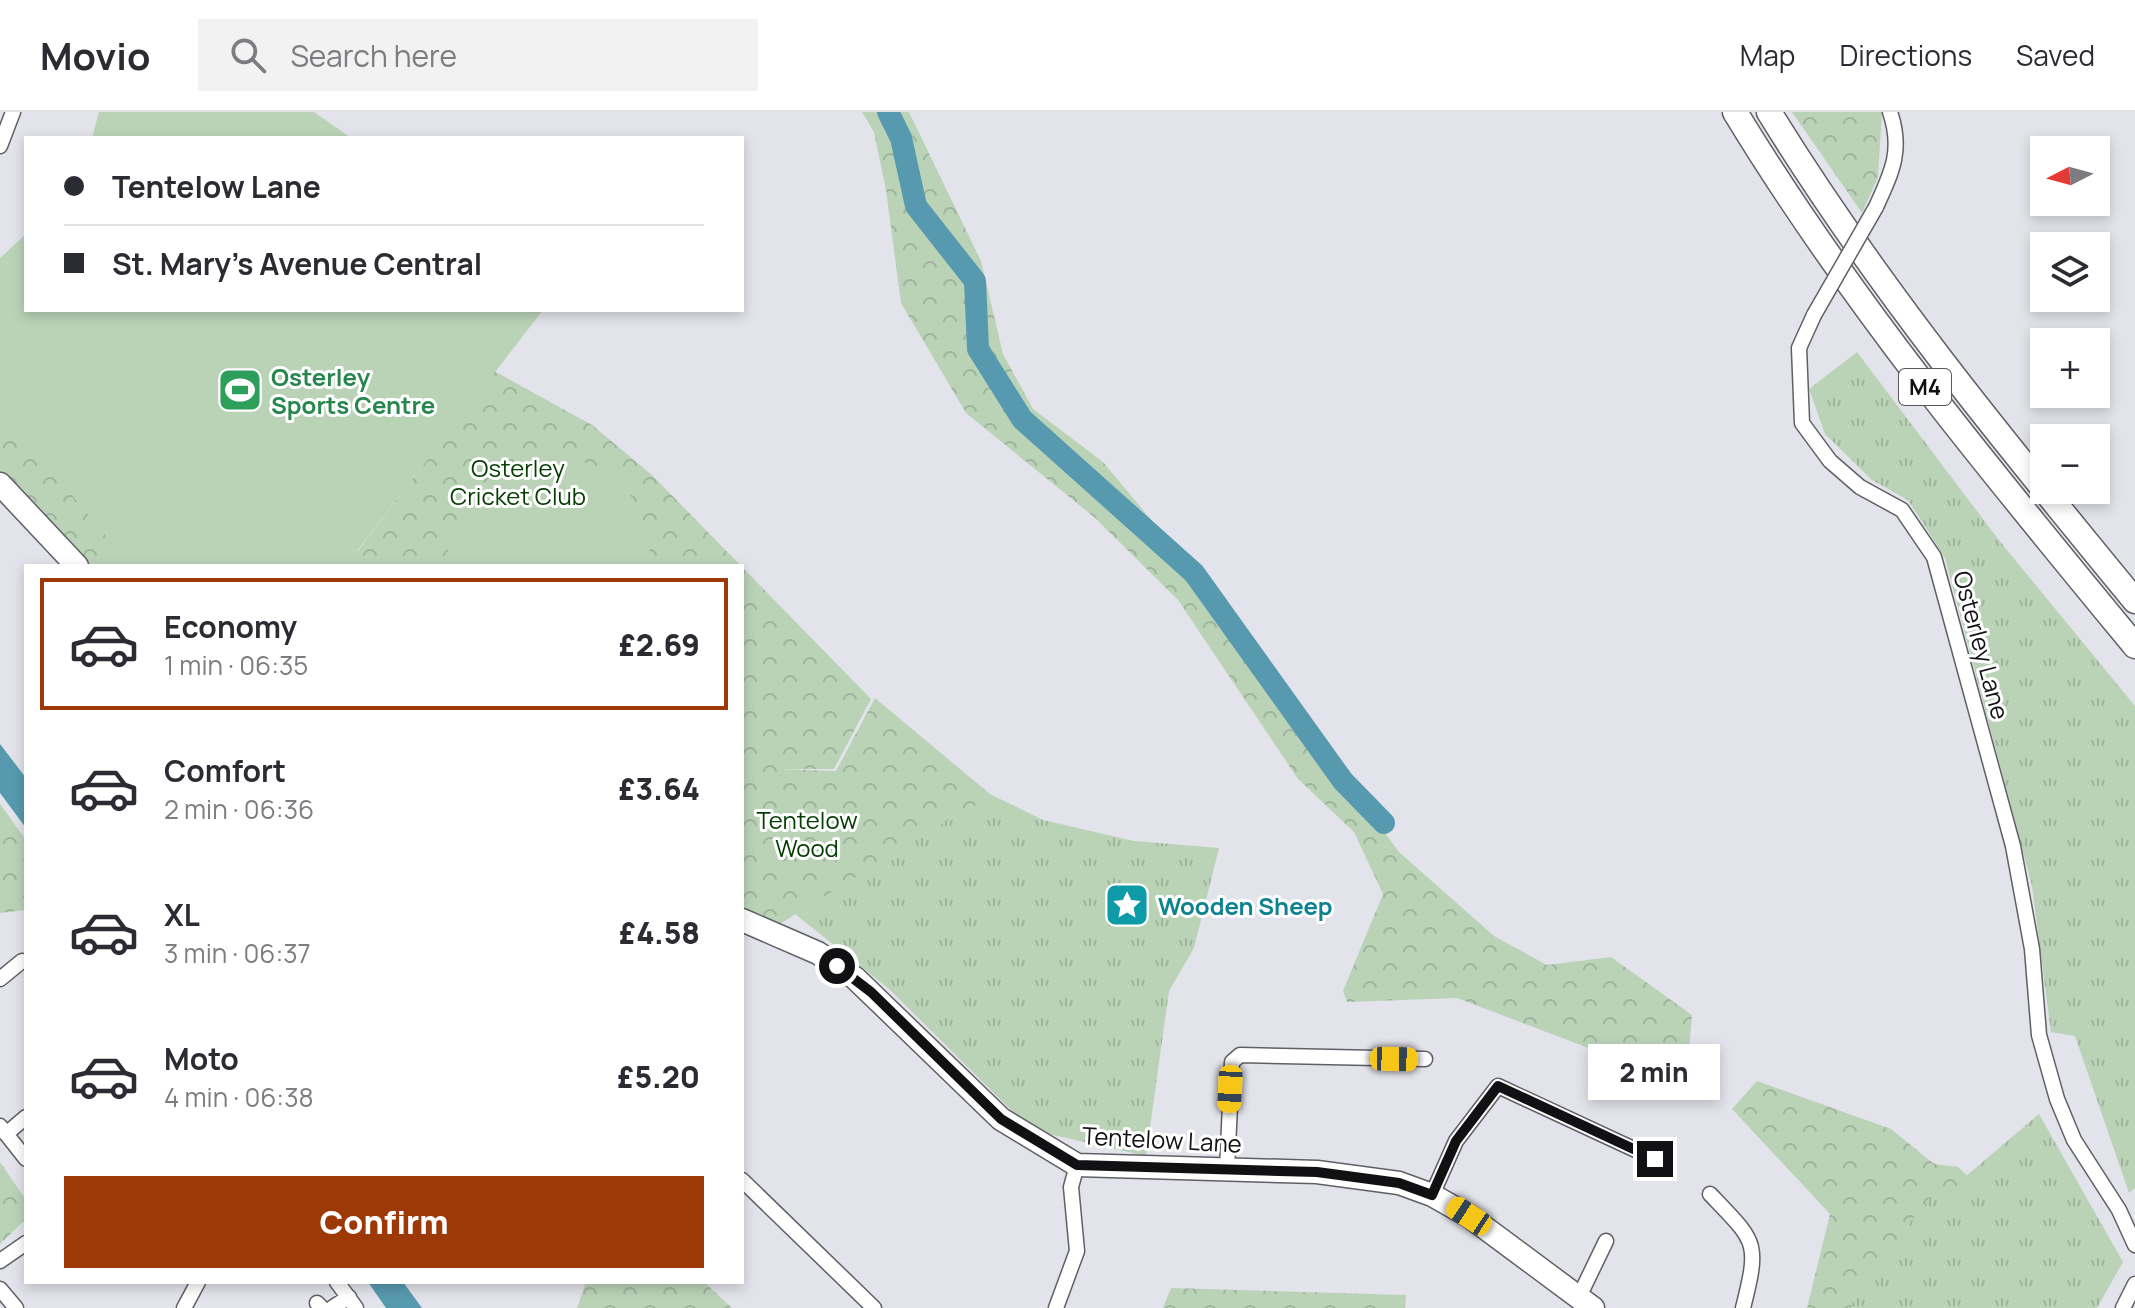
<!DOCTYPE html>
<html lang="en">
<head>
<meta charset="utf-8">
<style>
	:root { --surface:#fff; --page:#f2f2f3; --text:#2b2b33; --muted:#7c7c81; --line:#e1e1e2; --accent:#9d3907 }
	body { margin:0; font-family:Manrope,sans-serif; background:var(--page); color:var(--text); height:100vh; display:flex; flex-direction:column; font-size:30px; white-space:nowrap }
	* { box-sizing:border-box; margin:0 }
	p { font-size:26px; color:var(--muted) }
	.icon { flex:none; width:44px; height:44px; fill:none; stroke:currentColor; stroke-width:2; stroke-linecap:round; stroke-linejoin:round }
	.map { position:relative; flex:1; overflow:hidden }
	.panel { position:absolute; left:24px; top:452px; width:720px; height:720px; display:flex; flex-direction:column; background:var(--surface); border-radius:0px; box-shadow:0 4px 12px #0003 }
	.panel>* { flex:none }
	.top-card { position:absolute; left:24px; top:24px; width:720px; height:176px; border-radius:0px; box-shadow:0 4px 12px #0003; display:grid; align-content:center; height:176px; padding:0 40px; background:var(--surface) }
	.needle { width:52px; rotate:264deg }
	.fabs { position:absolute; left:2030px; top:24px; display:grid; gap:16px }
	.fabs a { display:grid; place-items:center; width:80px; height:80px; border-radius:0px; background:var(--surface); box-shadow:0 4px 12px #0003; font-size:40px }
	.end { position:absolute; width:36px; height:36px; margin:-18px; border:10px solid #111113; background:#fff; box-shadow:0 0 0 4px #fff }
	.from { border-radius:50% }
	.bubble { position:absolute; height:56px; border-radius:0px; background:var(--surface); box-shadow:0 4px 12px #0003; font-size:26px; font-weight:800; line-height:56px; text-align:center }
	.car { position:absolute; width:24px; height:48px; margin:-24px -12px; border-radius:10px; box-shadow:0 0 6px 2px #0007; background:linear-gradient(#f5c518 24%,#345 0 40%,#f5c518 0 76%,#345 0 86%,#f5c518 0) }
	.top-card b { display:flex; align-items:center; gap:28px; height:76px; font-size:30px }
	.top-card b+b { border-top:2px solid var(--line) }
	.top-card i { width:20px; height:20px; background:var(--text) }
	ul { padding:14px 0 0; list-style:none }
	li { display:flex; align-items:center; gap:24px; height:132px; margin:0 16px 12px; padding:0 24px; border:4px solid transparent; border-radius:0px }
	li div { flex:1 }
	li b { display:block; font-size:30px }
	li em { font-style:normal; font-weight:800 }
	li.active { border-color:var(--accent) }
	li>.icon { width:72px; height:72px; stroke-width:1.5 }
	.primary-button { display:flex; gap:16px; margin-top:auto; padding:16px 40px }
	.primary-button a { flex:1; height:92px; border-radius:0px; background:var(--accent); color:#fff; font-size:32px; font-weight:800; line-height:92px; text-align:center }
	header { display:flex; align-items:center; gap:48px; box-sizing:border-box; height:112px; padding:0 40px; background:var(--surface); border-bottom:2px solid var(--line) }
	header strong { font-size:38px }
	nav { display:flex; gap:44px; margin-inline-start:auto; font-size:28px }
	.search { width:560px; height:72px; background:var(--page); display:flex; align-items:center; gap:20px; box-sizing:border-box; padding:0 28px; border-radius:0px; color:var(--muted); font-size:30px }
	.map>svg:first-child { display:block }
	.grass { fill:url(#grass-tufts) }
	.forest { fill:url(#forest-crowns) }
	.pitch { fill:#bad3b7 }
	.water { fill:#579aaf }
	.lines { fill:none; stroke-linecap:round; stroke-linejoin:round }
	.river { stroke:#579aaf; stroke-width:22 }
	.minor-casing { stroke:#5f5f66; stroke-width:17 }
	.primary-casing { stroke:#5f5f66; stroke-width:25 }
	.motorway-casing { stroke:#5f5f66; stroke-width:27 }
	.minor { stroke:#fff; stroke-width:14 }
	.primary { stroke:#fff; stroke-width:22 }
	.motorway { stroke:#fff; stroke-width:24 }
	.minor-bridge-casing { stroke:#5f5f66; stroke-width:17; stroke-linecap:butt }
	.minor-bridge { stroke:#fff; stroke-width:14 }
	.route { stroke:#111113; stroke-width:10 }
	.labels { text-anchor:middle; dominant-baseline:central; stroke-width:6; stroke-linejoin:round; paint-order:stroke }
	.shield { fill:#fff; stroke:#58585a; stroke-width:2 }
	.shield-label { font-size:22px; font-weight:bold; fill:#111113 }
	.leisure-label { font-size:24px; font-weight:bold; fill:#27864d; stroke:#fff; text-anchor:start }
	.park-label { font-size:24px; fill:#033d00; stroke:#fff }
	.street-label { font-size:24px; fill:#111113; stroke:#fff }
	.culture-label { font-size:24px; font-weight:bold; fill:#0d838f; stroke:#fff; text-anchor:start }
</style>
</head>
<body>
<header>
<strong>Movio</strong>
<div class="search"><svg class="icon" aria-label="search" viewBox="0 0 24 24"><circle cx="10" cy="10" r="6"/><path d="M15 15l6 6"/></svg>Search here</div>
<nav><a>Map</a><a>Directions</a><a>Saved</a></nav>
</header>
<div class="map">
<svg width="2135" height="1196" viewBox="0 0 2135 1196">
	<defs>
		<pattern id="grass-tufts" width="24" height="20" patternUnits="userSpaceOnUse" patternTransform="scale(2)"><rect width="24" height="20" fill="#bad3b7"/><path d="M3 7l-1-3M5 7V3M7 7l1-3M15 17l-1-3M17 17v-4M19 17l1-3" fill="none" stroke="#9fb49c"/></pattern>
		<pattern id="forest-crowns" width="20" height="18" patternUnits="userSpaceOnUse" patternTransform="scale(2)"><rect width="20" height="18" fill="#bad3b7"/><path d="M2 6a3 3 0 1 1 6 0M12 15a3 3 0 1 1 6 0" fill="none" stroke="#9fb49c"/></pattern>
	</defs>
	<rect width="100%" height="100%" fill="#e3e3eb"/>
	<path class="grass" d="M1857 240 1998 427 2135 594V1076L2129 1081 2075 924 2051 920 2032 774 1945 446 1908 388 1872 368 1825 322 1809 277Z
		M990 682 1043 708 1134 729 1219 736 1194 836 1169 879 1146 1044 1031 1018 889 877 795 802Z
		M2039 1002 2123 1150 2097 1196H1850L1900 1036 1965 1065Z"/>
	<path class="forest" d="M862 0H909L981 149 1003 242 1033 297 1103 350 1163 422 1399 740 1494 824 1547 853 1611 845 1692 903 1686 973 1457 886 1347 890 1343 879 1383 782 1354 720 1298 667 1178 488 1094 405 966 301 901 191 886 78 874 20Z
		M1792 0H1882L1878 65 1862 101Z
		M0 259 223 454H89L0 360Z
		M494 259 592 313 652 363 741 454H377L357 440Z
		M742 455 871 587 834 657H781L836 659 875 586 990 682 770 818 742 805Z
		M0 692 26 728V798L0 801Z
		M1757 969 1891 1017 1934 1052 1958 1055 1973 1069 1961 1083 1929 1086 1857 1178 1851 1196H1807L1830 1102 1732 997Z
		M0 1050 26 1088V1107L0 1132Z
		M586 1170H704L732 1196H577Z
		M1171 1176 1406 1183 1405 1196H1163Z"/>
	<path class="pitch" d="M99 0H314L351 26H92Z
		M26 122V198H543L357 439 377 454H131L0 297V146Z
		M547 344C613 346 651 388 650 454H447C445 420 469 378 499 359 513 350 530 347 547 344Z"/>
	<path class="water" d="M0 632 26 666V716L0 681Z
		M368 1170H403L422 1196H386Z"/>
	<g class="lines">
		<path class="river" d="M888 0 901 26 916 94 975 169 978 237 1022 307 1194 461 1343 669 1384 711"/>
		<g class="minor-casing">
			<path id="minor" d="M0 34 13 0
				M1876 95C1892 60 1903 38 1890 0
				M1814 203 1799 236 1802 311 1830 349 1860 375 1902 398 1934 445 2013 734 2032 837 2039 923 2057 987 2074 1028 2119 1098 2135 1133
				M0 867 22 849
				M0 1014 26 1047
				M6 1022 26 1005
				M1227 1057 1232 950 1240 943 1425 947
				M742 1068 874 1196
				M1710 1082C1756 1130 1760 1129 1743 1196
				M1432 1083 1456 1029 1498 974 1655 1047
				M0 1149 26 1131
				M337 1170 356 1196
				M0 1177 16 1196
				M1578 1187 1606 1129
				M317 1191 322 1196
				M184 1196 198 1170
				M332 1196 349 1185
				M1056 1196 1077 1139 1071 1075 1077 1053
				M2123 1196 2135 1172"/>
		</g>
		<g class="primary-casing">
			<path id="primary" d="M0 372 77 454
				M742 808 818 841 855 866 1001 1007 1077 1053 1317 1060 1399 1071 1432 1083 1469 1104 1593 1196"/>
		</g>
		<g class="motorway-casing">
			<path id="motorway" d="M1735 0C1851 191 1993 362 2135 534
				M1769 0C1876 174 2005 331 2135 489"/>
		</g>
		<use href="#minor" class="minor"/>
		<use href="#primary" class="primary"/>
		<use href="#motorway" class="motorway"/>
		<g class="minor-bridge-casing">
			<path id="minor-bridge" d="M1814 203 1876 95"/>
		</g>
		<use href="#minor-bridge" class="minor-bridge"/>
	</g>
	<g class="lines">
		<path class="route" d="M837 854 871 880 1001 1007 1077 1053 1317 1060 1399 1071 1432 1083 1456 1029 1498 974 1655 1047"/>
	</g>
	<defs>
		<g id="stadium-square" transform="scale(2.3)"><rect x="-9" y="-9" width="18" height="18" rx="4" fill="#2e9e5b" stroke="#fff"/><path d="M0-5a6.5 5 0 1 0 0 10a6.5 5 0 1 0 0-10ZM-3.5-1.8h7v3.6h-7Z" fill="#fff"/></g>
		<g id="sight-square" transform="scale(2.3)"><rect x="-9" y="-9" width="18" height="18" rx="4" fill="#0f9aa8" stroke="#fff"/><path d="M0-6L1.8-2.2L6-1.7L2.9 1.2L3.7 5.4L0 3.3L-3.7 5.4L-2.9 1.2L-6-1.7L-1.8-2.2Z" fill="#fff"/></g>
	</defs>
	<g fill-rule="evenodd">
		<use href="#stadium-square" x="240" y="278"/>
		<use href="#sight-square" x="1127" y="793"/>
	</g>
	<g class="labels">
		<rect class="shield" x="1899" y="257" width="52" height="36" rx="6"/>
		<g class="shield-label">
			<text x="1925" y="275">M4</text>
		</g>
		<g class="leisure-label">
			<text x="271" y="264">Osterley<tspan x="271" dy="28">Sports Centre</tspan></text>
		</g>
		<g class="park-label">
			<text x="518" y="355">Osterley<tspan x="518" dy="28">Cricket Club</tspan></text>
			<text x="807" y="707">Tentelow<tspan x="807" dy="28">Wood</tspan></text>
		</g>
		<g class="street-label">
			<text transform="translate(1982 533) rotate(75)">Osterley Lane</text>
			<text transform="translate(1162 1027) rotate(3)">Tentelow Lane</text>
		</g>
		<g class="culture-label">
			<text x="1158" y="793">Wooden Sheep</text>
		</g>
	</g>
</svg>
<div class="fabs">
<a><svg class="needle" viewBox="-14 -14 28 28"><path d="M0-13l5 13h-10z" fill="#e53935"/><path d="M0 13l5-13h-10z" fill="#7c7c81"/></svg></a>
<a><svg class="icon" aria-label="layers" viewBox="0 0 24 24"><path d="M12 4l9 5-9 5-9-5zM3 14l9 5 9-5"/></svg></a>
<a>+</a>
<a>−</a>
</div>
<i class="end from" style="left:837px;top:854px"></i>
<i class="end" style="left:1655px;top:1047px"></i>
<div class="bubble" style="left:1588px;top:932px;width:132px">2 min</div>
<i class="car" style="left:1394px;top:947px;rotate:91deg"></i>
<i class="car" style="left:1230px;top:977px;rotate:183deg"></i>
<i class="car" style="left:1469px;top:1104px;rotate:303deg"></i>
<div class="top-card">
<b><i class="from"></i>Tentelow Lane</b>
<b><i></i>St. Mary's Avenue Central</b>
</div>
<section class="panel">
<ul>
<li class="active"><svg class="icon" aria-label="car" viewBox="0 0 24 24"><path d="M5 17H2v-5l4-1 3-4h7l3 4 3 1v5h-3M9 17h6M6 11h13"/><circle cx="7" cy="17" r="2"/><circle cx="17" cy="17" r="2"/></svg><div><b>Economy</b><p>1 min · 06:35</p></div><em>£2.69</em></li>
<li><svg class="icon" aria-label="car" viewBox="0 0 24 24"><path d="M5 17H2v-5l4-1 3-4h7l3 4 3 1v5h-3M9 17h6M6 11h13"/><circle cx="7" cy="17" r="2"/><circle cx="17" cy="17" r="2"/></svg><div><b>Comfort</b><p>2 min · 06:36</p></div><em>£3.64</em></li>
<li><svg class="icon" aria-label="car" viewBox="0 0 24 24"><path d="M5 17H2v-5l4-1 3-4h7l3 4 3 1v5h-3M9 17h6M6 11h13"/><circle cx="7" cy="17" r="2"/><circle cx="17" cy="17" r="2"/></svg><div><b>XL</b><p>3 min · 06:37</p></div><em>£4.58</em></li>
<li><svg class="icon" aria-label="car" viewBox="0 0 24 24"><path d="M5 17H2v-5l4-1 3-4h7l3 4 3 1v5h-3M9 17h6M6 11h13"/><circle cx="7" cy="17" r="2"/><circle cx="17" cy="17" r="2"/></svg><div><b>Moto</b><p>4 min · 06:38</p></div><em>£5.20</em></li>
</ul>
<div class="primary-button"><a>Confirm</a></div>
</section>
</div>
</body>
</html>
